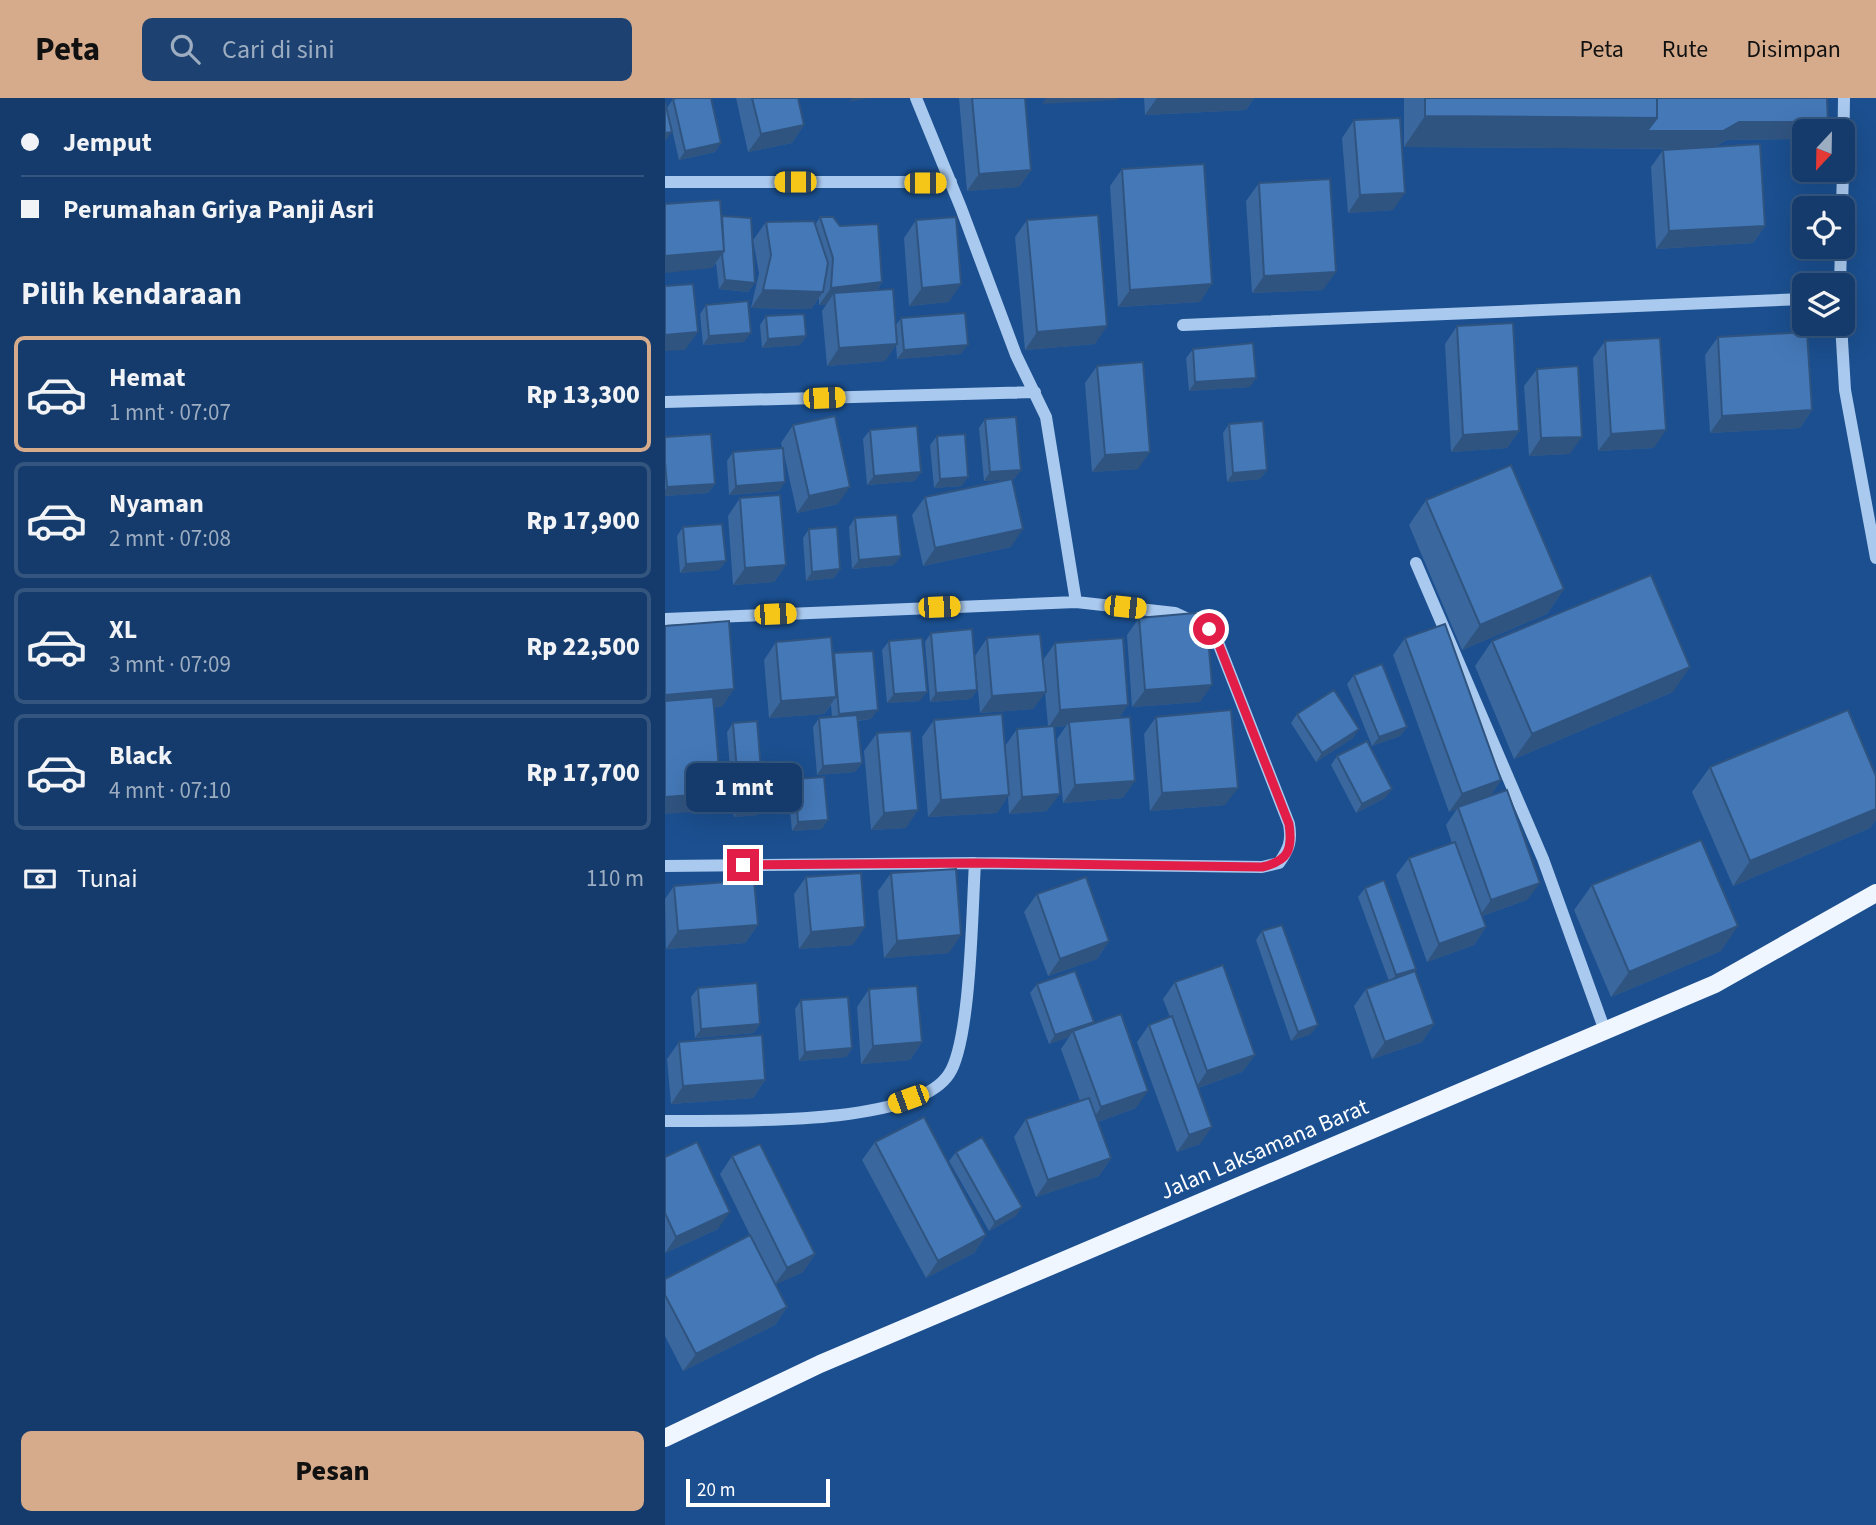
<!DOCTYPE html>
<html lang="id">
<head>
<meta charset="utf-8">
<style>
	:root { --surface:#143b6b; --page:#1d4271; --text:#f1f3f6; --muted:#9dadc1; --line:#33557e; --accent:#d6ab8b }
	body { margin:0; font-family:"Source Sans 3",sans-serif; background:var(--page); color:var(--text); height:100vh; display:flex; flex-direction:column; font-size:26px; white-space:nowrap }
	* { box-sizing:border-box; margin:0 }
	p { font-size:23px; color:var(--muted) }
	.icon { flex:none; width:38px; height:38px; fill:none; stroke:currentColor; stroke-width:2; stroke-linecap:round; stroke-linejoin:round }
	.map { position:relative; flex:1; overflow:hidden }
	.details { display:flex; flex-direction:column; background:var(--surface); width:665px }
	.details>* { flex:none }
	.top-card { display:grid; align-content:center; height:154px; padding:0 21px; background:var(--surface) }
	.needle { width:46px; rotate:202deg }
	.fabs { position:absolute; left:1127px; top:21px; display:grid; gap:14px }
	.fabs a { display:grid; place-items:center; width:63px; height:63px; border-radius:10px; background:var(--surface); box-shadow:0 7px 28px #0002,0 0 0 2px var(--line); font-size:35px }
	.scale { position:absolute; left:21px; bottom:18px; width:144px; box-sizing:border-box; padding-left:7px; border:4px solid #fff; border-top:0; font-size:19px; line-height:24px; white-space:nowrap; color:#fff; -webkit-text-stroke:5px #1b4f8f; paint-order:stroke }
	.end { position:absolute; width:32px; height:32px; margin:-16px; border:9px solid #e11d48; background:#fff; box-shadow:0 0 0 4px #fff }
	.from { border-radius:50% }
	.bubble { position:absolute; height:49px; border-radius:10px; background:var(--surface); box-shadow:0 7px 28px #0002,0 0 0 2px var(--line); font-size:23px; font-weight:800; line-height:49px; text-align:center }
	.car { position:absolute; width:21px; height:42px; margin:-21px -10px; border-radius:9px; box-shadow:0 0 5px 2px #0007; background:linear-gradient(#f5c518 24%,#345 0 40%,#f5c518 0 76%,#345 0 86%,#f5c518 0) }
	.top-card b { display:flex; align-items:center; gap:24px; height:66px; font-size:26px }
	.top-card b+b { border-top:2px solid var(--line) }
	.top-card i { width:18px; height:18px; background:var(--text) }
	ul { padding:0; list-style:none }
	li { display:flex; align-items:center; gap:21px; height:116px; margin:0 14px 10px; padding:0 7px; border:4px solid var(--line); border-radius:10px }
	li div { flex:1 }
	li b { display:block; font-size:26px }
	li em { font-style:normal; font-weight:800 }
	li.active { border-color:var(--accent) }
	li>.icon { width:63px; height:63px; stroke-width:1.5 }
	h2 { padding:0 21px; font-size:32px; line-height:84px }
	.pay { display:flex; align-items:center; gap:18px; height:77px; padding:0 21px; font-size:26px }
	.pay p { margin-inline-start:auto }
	.cta { display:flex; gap:14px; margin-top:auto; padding:14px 21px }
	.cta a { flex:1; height:80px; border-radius:10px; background:var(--accent); color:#111; font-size:28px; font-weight:800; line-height:80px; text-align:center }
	header { display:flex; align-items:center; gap:42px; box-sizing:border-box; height:98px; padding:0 35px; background:var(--accent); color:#111 }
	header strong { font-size:33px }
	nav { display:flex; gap:38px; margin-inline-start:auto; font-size:24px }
	.search { width:490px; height:63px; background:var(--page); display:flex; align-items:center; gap:18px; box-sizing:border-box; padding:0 24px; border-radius:10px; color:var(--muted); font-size:26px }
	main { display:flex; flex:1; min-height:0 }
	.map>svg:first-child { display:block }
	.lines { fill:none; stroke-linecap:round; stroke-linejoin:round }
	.minor { stroke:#a9c9ee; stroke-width:12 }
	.major { stroke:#f0f6ff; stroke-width:18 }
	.wall { fill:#3a679d }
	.shaded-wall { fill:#305480 }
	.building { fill:#4478b7; stroke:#305480; stroke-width:2 }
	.route { stroke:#e11d48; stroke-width:9 }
	.labels { text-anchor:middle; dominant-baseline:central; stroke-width:5; stroke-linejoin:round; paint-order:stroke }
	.street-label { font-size:23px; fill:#fff; stroke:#1b4f8f }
</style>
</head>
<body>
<header>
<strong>Peta</strong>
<div class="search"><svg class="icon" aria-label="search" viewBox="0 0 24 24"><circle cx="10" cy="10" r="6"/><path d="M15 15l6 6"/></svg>Cari di sini</div>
<nav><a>Peta</a><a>Rute</a><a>Disimpan</a></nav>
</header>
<main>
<section class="details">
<div class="top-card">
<b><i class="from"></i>Jemput</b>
<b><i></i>Perumahan Griya Panji Asri</b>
</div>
<h2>Pilih kendaraan</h2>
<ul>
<li class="active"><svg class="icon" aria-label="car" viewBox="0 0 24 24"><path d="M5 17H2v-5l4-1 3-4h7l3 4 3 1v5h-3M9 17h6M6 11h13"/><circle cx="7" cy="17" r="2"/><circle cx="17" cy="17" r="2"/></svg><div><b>Hemat</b><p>1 mnt · 07:07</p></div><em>Rp 13,300</em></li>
<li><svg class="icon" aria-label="car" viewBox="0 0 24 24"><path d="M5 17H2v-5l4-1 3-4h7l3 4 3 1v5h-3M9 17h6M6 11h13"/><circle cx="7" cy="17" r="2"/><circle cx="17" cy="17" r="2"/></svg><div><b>Nyaman</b><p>2 mnt · 07:08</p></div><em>Rp 17,900</em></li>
<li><svg class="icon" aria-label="car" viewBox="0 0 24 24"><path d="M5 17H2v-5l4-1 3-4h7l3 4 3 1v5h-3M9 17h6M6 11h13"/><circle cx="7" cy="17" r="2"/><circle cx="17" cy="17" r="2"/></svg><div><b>XL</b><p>3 mnt · 07:09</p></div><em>Rp 22,500</em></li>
<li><svg class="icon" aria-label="car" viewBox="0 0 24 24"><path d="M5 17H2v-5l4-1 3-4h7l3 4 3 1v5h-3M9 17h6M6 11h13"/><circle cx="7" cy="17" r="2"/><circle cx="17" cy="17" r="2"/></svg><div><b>Black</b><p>4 mnt · 07:10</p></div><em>Rp 17,700</em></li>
</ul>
<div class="pay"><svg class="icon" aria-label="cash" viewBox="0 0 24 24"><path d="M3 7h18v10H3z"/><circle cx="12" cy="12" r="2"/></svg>Tunai<p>110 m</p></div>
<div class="cta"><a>Pesan</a></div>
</section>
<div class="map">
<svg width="1211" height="1427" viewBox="0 0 1211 1427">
	<rect width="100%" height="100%" fill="#1b4f8f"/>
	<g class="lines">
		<path class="minor" d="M251 0 296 110 351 257 381 319 411 504
			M1178 70 1179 0
			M0 84H286
			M1177 110 1178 72
			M1175 187 1176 149
			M1176 226 1180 292 1211 460
			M518 227 1139 201
			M0 304 370 294
			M751 465 878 761 940 933
			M0 521 411 504 510 515 544 531 552 542 624 726C627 743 624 751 614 765L597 769 310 765 0 768
			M0 1023C60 1022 249 1030 284 976 306 943 307 811 310 765"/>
		<path class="major" d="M0 1340 155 1266 1050 886 1211 795"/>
	</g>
	<path class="wall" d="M71 0H133L139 27 127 45 83 54Z
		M294 0H360L366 72 354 89 302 93Z
		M479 0H589L581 12 480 17Z
		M739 0H1162L1163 24 1156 33H1139V41L1062 42 1049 49 1100 128 1088 145 991 151 986 69 998 52 1018 51 739 49Z
		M8 1 56 45 50 54 14 62 2 10Z
		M689 22 728 112 683 115 677 40Z
		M457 71 535 204 453 209 445 88Z
		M594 85 658 192 587 195 581 103Z
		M57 118 90 185 83 194 54 191 51 165 47 170Z
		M155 119 217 184 212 192 231 227 236 220 296 256 232 261 231 247 220 263 162 268 157 213 161 207H154V200L146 211 86 210 94 175 88 142 101 124 150 127Z
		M251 122 284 204 244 208 239 140Z
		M362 122 430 246 360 252 350 139Z
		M41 207 79 244 38 247 35 216Z
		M101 218 141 238 135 247 97 250 95 227Z
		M792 228 854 333 842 350 786 354 780 246Z
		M1053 239 1147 312 1135 330 1045 335 1040 257Z
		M940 243 989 350 933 353 928 260Z
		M528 251 585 289 524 293 521 260Z
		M432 268 473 371 427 374 420 285Z
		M872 271 905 356 864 358 859 288Z
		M320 321 356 372 349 381H347L346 449 258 468 247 417 260 399 343 381 319 383 314 330Z
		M564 326 602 372 595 381 562 384 558 335Z
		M128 327 173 406 132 415 119 356 114 393 64 397 62 363 68 354 117 350 116 345Z
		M205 332 250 383 202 387 198 341Z
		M272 338 297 388 269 390 265 347Z
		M0 339 50 386 43 395 0 398Z
		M75 400 121 467 109 484 68 487 63 418Z
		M761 402 899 491 882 516 797 552 744 427Z
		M190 420 229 467 187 471 184 429Z
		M18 429 61 463 54 472 15 475 12 438Z
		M144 431 175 471 169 480 141 483 138 440Z
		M474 520 535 604 467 609 462 537Z
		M266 535 312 592 306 601 265 604 260 544Z
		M322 540 378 562 390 545 463 607 454 620 458 700 398 705 392 641 401 628 389 629 382 713 344 716 343 698 332 715 263 719 257 639 269 622 340 648 352 631 383 628 380 594 368 611 315 615 310 558Z
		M740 540 836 682 825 698 862 802 817 818 821 829 809 847 762 864 731 777 744 760 787 745 781 727 792 711 784 714 728 557Z
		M224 543 255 603 222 605 217 552Z
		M827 543 1008 594 849 661 810 568Z
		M111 544 168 556 206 621 193 623 197 665 190 674 152 677 148 629 154 620 167 619 166 607 159 616 104 620 99 562Z
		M689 577 742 629 735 638 707 648 682 586Z
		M632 616 688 640 651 664 626 625Z
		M491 619 560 707 485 713 479 636Z
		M68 625 93 717 69 719 62 634Z
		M212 635 241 730 206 732 199 653Z
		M672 658 727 691 720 700 691 715 666 667Z
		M1045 669 1211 678V722L1205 730 1068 788 1027 694Z
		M130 681 157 731 127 733 123 690Z
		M226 775 284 855 219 860 213 793Z
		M141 779 188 847 134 851 129 796Z
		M927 787 1056 853 946 899 909 812Z
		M9 788 93 827 80 845 1 851 0 801Z
		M700 790 751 871 748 874 769 926 757 944 707 961 689 908 701 891 724 883 693 799Z
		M372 796 444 843 432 861 383 878 359 814Z
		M597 833 646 936 626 943 591 842Z
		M510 884 590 957 577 974 533 990 535 1046 512 1054 472 944 484 927 505 919 498 901Z
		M372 886 427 927 471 1010 433 1024 446 1060 434 1078 371 1099 349 1039 361 1021 415 1003 396 951 404 939 384 946 365 895Z
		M33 890 95 926 89 935 30 940 26 899Z
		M204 891 257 944 245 962 196 966 192 909Z
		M136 902 187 950 181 959 134 963 130 911Z
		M14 944 100 982 88 1000 6 1006 2 961Z
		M210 1044 321 1137 309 1155 261 1180 197 1062Z
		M291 1054 351 1118 324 1133 284 1063Z
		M67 1058 150 1156 138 1174 111 1186 122 1209 110 1227 18 1273 0 1238V1181L85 1137 55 1076Z
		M0 1059 53 1131 0 1155Z"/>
	<path class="shaded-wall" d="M187 0H203L184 4Z
		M381 0H453L452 2 377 6Z
		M492 0H589L581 12 480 17Z
		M760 18 992 20 1074 24H1163L1156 33H1139V41L1062 42 1045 51 739 49Z
		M139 27 127 45 83 54 96 36Z
		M7 34 0 43V35Z
		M56 45 50 54 14 62 20 53Z
		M366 72 354 89 302 93 314 76Z
		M740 95 728 112 683 115 695 97Z
		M1100 128 1088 145 991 151 1004 133Z
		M59 153 47 170 0 175V158Z
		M671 174 658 192 587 195 599 178Z
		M60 182 90 185 83 194 54 191Z
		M217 184 205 202 169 195 161 207H154L166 190Z
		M296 186 284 204 244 208 257 190Z
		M547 186 535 204 453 209 465 192Z
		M98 192 158 194 146 211 86 210Z
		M442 228 430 246 360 252 372 234Z
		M33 234 20 252 0 253V237Z
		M86 235 79 244 38 247 44 238Z
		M141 238 135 247 97 250 103 241Z
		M232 246 220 263 162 268 174 250Z
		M303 247 296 256 232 261 239 252Z
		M591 280 585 289 524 293 530 284Z
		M1147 312 1135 330 1045 335 1057 318Z
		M1001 332 989 350 933 353 946 336Z
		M854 333 842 350 786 354 798 337Z
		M917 339 905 356 864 358 876 340Z
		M485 354 473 371 427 374 440 357Z
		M356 372 349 381 319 383 325 374Z
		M602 372 595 381 562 384 568 375Z
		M256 374 250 383 202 387 209 378Z
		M303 379 297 388 269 390 275 381Z
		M120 384 114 393 64 397 71 388Z
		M50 386 43 395 0 398V392L2 389Z
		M185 389 173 406 132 415 144 398Z
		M358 431 346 449 258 468 270 450Z
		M236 458 229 467 187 471 194 462Z
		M61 463 54 472 15 475 21 466Z
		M121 467 109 484 68 487 80 470Z
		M175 471 169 480 141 483 147 474Z
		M899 491 882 516 797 552 815 527Z
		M1025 569 1008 594 849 661 867 636Z
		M547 587 535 604 467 609 480 592Z
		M69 591 57 609 0 613V597Z
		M312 592 306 601 265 604 271 595Z
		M262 594 255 603 222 605 229 596Z
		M381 594 368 611 315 615 327 598Z
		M171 599 159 616 104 620 116 603Z
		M463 607 451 625 404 624 401 628 383 630 395 612Z
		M213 612 206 621 167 625 174 616Z
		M742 629 735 638 707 648 714 639Z
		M694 631 688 640 651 664 657 655Z
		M197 665 190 674 152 677 158 668Z
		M836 682 824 700 793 709 792 711 784 714 797 696Z
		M470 683 458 700 398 705 410 687Z
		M573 690 560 707 485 713 497 695Z
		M727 691 720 700 691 715 697 706Z
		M56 695 44 713 0 716V699Z
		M395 696 382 713 344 716 357 699Z
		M344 697 332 715 263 719 276 702Z
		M99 708 93 717 69 719 75 710Z
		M1211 711V722L1205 730 1068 788 1085 763Z
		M253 712 241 730 206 732 219 715Z
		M163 722 157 731 127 733 133 724Z
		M875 785 862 802 814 819 826 802Z
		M93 827 80 845 1 851 13 833Z
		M1073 828 1056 853 946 899 964 874Z
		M200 829 188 847 134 851 146 834Z
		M821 829 809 847 762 864 774 846Z
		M296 837 284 855 219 860 232 843Z
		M444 843 432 861 383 878 395 861Z
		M751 871 744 880 725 886 731 877Z
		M429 924 423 933H408L404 939 384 946 390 937Z
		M95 926 89 935 30 940 36 931Z
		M769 926 757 944 707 961 720 944Z
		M653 927 646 936 626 943 633 934Z
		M257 944 245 962 196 966 208 948Z
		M187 950 181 959 134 963 140 954Z
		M590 957 577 974 530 991 542 973Z
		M100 982 88 1000 6 1006 18 988Z
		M483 993 471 1010 424 1027 436 1009Z
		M547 1029 535 1046 512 1054 524 1037Z
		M446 1060 434 1078 371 1099 383 1082Z
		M357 1109 351 1118 324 1133 330 1124Z
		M65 1114 53 1131 0 1155 11 1139Z
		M321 1137 309 1155 261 1180 273 1163Z
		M150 1156 138 1174 109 1187 122 1170Z
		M122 1209 110 1227 18 1273 31 1256Z"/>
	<path class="building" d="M12 0H46L56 45 20 53 8 1Z
		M87 0H133L139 27 96 36Z
		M307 0H360L366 72 314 76Z
		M760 0H992V20L760 18Z
		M992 0H1162L1163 24H1074L1058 33H982L992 20Z
		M0 4 7 34 0 35Z
		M735 20 740 95 695 97 689 22Z
		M1095 46 1100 128 1004 133 998 52Z
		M539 66 547 186 465 192 457 71Z
		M665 81 671 174 599 178 594 85Z
		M55 102 59 153 0 158V106Z
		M433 117 442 228 372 234 362 122Z
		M57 118 86 120 90 185 60 182 57 156 59 153Z
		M155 119H168L175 128 213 126 217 184 166 190 168 160Z
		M291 119 296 186 257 190 251 122Z
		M149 123 163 165 158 194 98 192 106 157 101 124Z
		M28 186 33 234 0 237V188Z
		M228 191 232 246 174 250 169 195Z
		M83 203 86 235 44 238 41 207Z
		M300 215 303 247 239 252 236 220Z
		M139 216 141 238 103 241 101 218Z
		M848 225 854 333 798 337 792 228Z
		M1142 234 1147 312 1057 318 1053 239Z
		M995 240 1001 332 946 336 940 243Z
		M588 245 591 280 530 284 528 251Z
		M478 264 485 354 440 357 432 268Z
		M913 268 917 339 876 340 872 271Z
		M170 318 185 389 144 398 128 327Z
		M351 319 356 372 325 374 320 321Z
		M598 323 602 372 568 375 564 326Z
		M252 328 256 374 209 378 205 332Z
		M46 336 50 386 2 389 0 364V339Z
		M300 336 303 379 275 381 272 338Z
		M118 350 120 384 71 388 68 354Z
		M846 367 899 491 815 527 761 402Z
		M347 381 358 431 270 450 260 399Z
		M115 397 121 467 80 470 75 400Z
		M232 417 236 458 194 462 190 420Z
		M57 426 61 463 21 466 18 429Z
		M172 429 175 471 147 474 144 431Z
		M986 477 1025 569 867 636 827 543Z
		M541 514 547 587 480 592 474 520Z
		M64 523 69 591 0 597V528Z
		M780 526 836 682 797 696 740 540Z
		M307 531 312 592 271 595 266 535Z
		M375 536 381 594 327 598 322 540Z
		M166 539 171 599 116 603 111 544Z
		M257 540 262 594 229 596 224 543Z
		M458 540 463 607 395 612 390 545Z
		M208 553 213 612 174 616 169 555Z
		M717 566 742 629 714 639 689 577Z
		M669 592 694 631 657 655 632 616Z
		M48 599 56 695 0 699V603Z
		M566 612 573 690 497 695 491 619Z
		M1183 612 1211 678V711L1085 763 1045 669Z
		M337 616 344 697 276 702 269 622Z
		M192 617 197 665 158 668 154 620Z
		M465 619 470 683 410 687 404 624Z
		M92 623 99 708 75 710 68 625Z
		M389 628 395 696 357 699 352 631Z
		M246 633 253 712 219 715 212 635Z
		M702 643 727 691 697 706 672 658Z
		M159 679 163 722 133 724 130 681Z
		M842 692 875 785 826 802 793 709Z
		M1036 742 1073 828 964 874 927 787Z
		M790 744 821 829 774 846 744 760Z
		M291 771 296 837 232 843 226 775Z
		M196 775 200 829 146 834 141 779Z
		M421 779 444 843 395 861 372 796Z
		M89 782 93 827 13 833 9 788Z
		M719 782 751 871 731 877 700 790Z
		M617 827 653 927 633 934 597 833Z
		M558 867 590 957 542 973 510 884Z
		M410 873 429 924 390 937 372 886Z
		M750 873 769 926 720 944 701 891Z
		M92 885 95 926 36 931 33 890Z
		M252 888 257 944 208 948 204 891Z
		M183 899 187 950 140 954 136 902Z
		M456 916 483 993 436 1009 408 933Z
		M507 918 547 1029 524 1037 484 927Z
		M97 937 100 982 18 988 14 944Z
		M424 1000 446 1060 383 1082 361 1021Z
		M259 1019 321 1137 273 1163 210 1044Z
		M317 1039 357 1109 330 1124 291 1054Z
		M32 1044 65 1114 11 1139 0 1115V1059Z
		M95 1046 150 1156 122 1170 67 1058Z
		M85 1137 122 1209 31 1256 0 1197V1181Z"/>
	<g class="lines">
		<path class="route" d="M78 767 310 765 597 769C623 763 628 752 624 726L552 542 544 531"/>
	</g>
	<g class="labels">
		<g class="street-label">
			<text transform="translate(599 1051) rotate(-23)">Jalan Laksamana Barat</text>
		</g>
	</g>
</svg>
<div class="fabs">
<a><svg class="needle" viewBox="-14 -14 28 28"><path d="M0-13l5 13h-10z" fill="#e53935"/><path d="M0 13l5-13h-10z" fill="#9dadc1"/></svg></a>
<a><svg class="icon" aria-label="locate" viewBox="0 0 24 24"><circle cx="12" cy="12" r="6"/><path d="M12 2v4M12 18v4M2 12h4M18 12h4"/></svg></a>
<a><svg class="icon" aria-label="layers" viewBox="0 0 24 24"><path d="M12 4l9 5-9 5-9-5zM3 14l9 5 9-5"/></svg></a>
</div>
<div class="scale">20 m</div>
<i class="end from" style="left:544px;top:531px"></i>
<i class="end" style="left:78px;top:767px"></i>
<div class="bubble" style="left:21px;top:665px;width:116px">1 mnt</div>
<i class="car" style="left:130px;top:84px;rotate:270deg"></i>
<i class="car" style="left:260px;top:85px;rotate:90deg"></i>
<i class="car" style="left:159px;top:300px;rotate:88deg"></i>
<i class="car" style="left:274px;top:509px;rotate:88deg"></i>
<i class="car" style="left:460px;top:509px;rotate:96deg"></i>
<i class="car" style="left:110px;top:516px;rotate:88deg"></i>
<i class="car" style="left:243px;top:1001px;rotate:250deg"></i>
</div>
</main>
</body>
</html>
